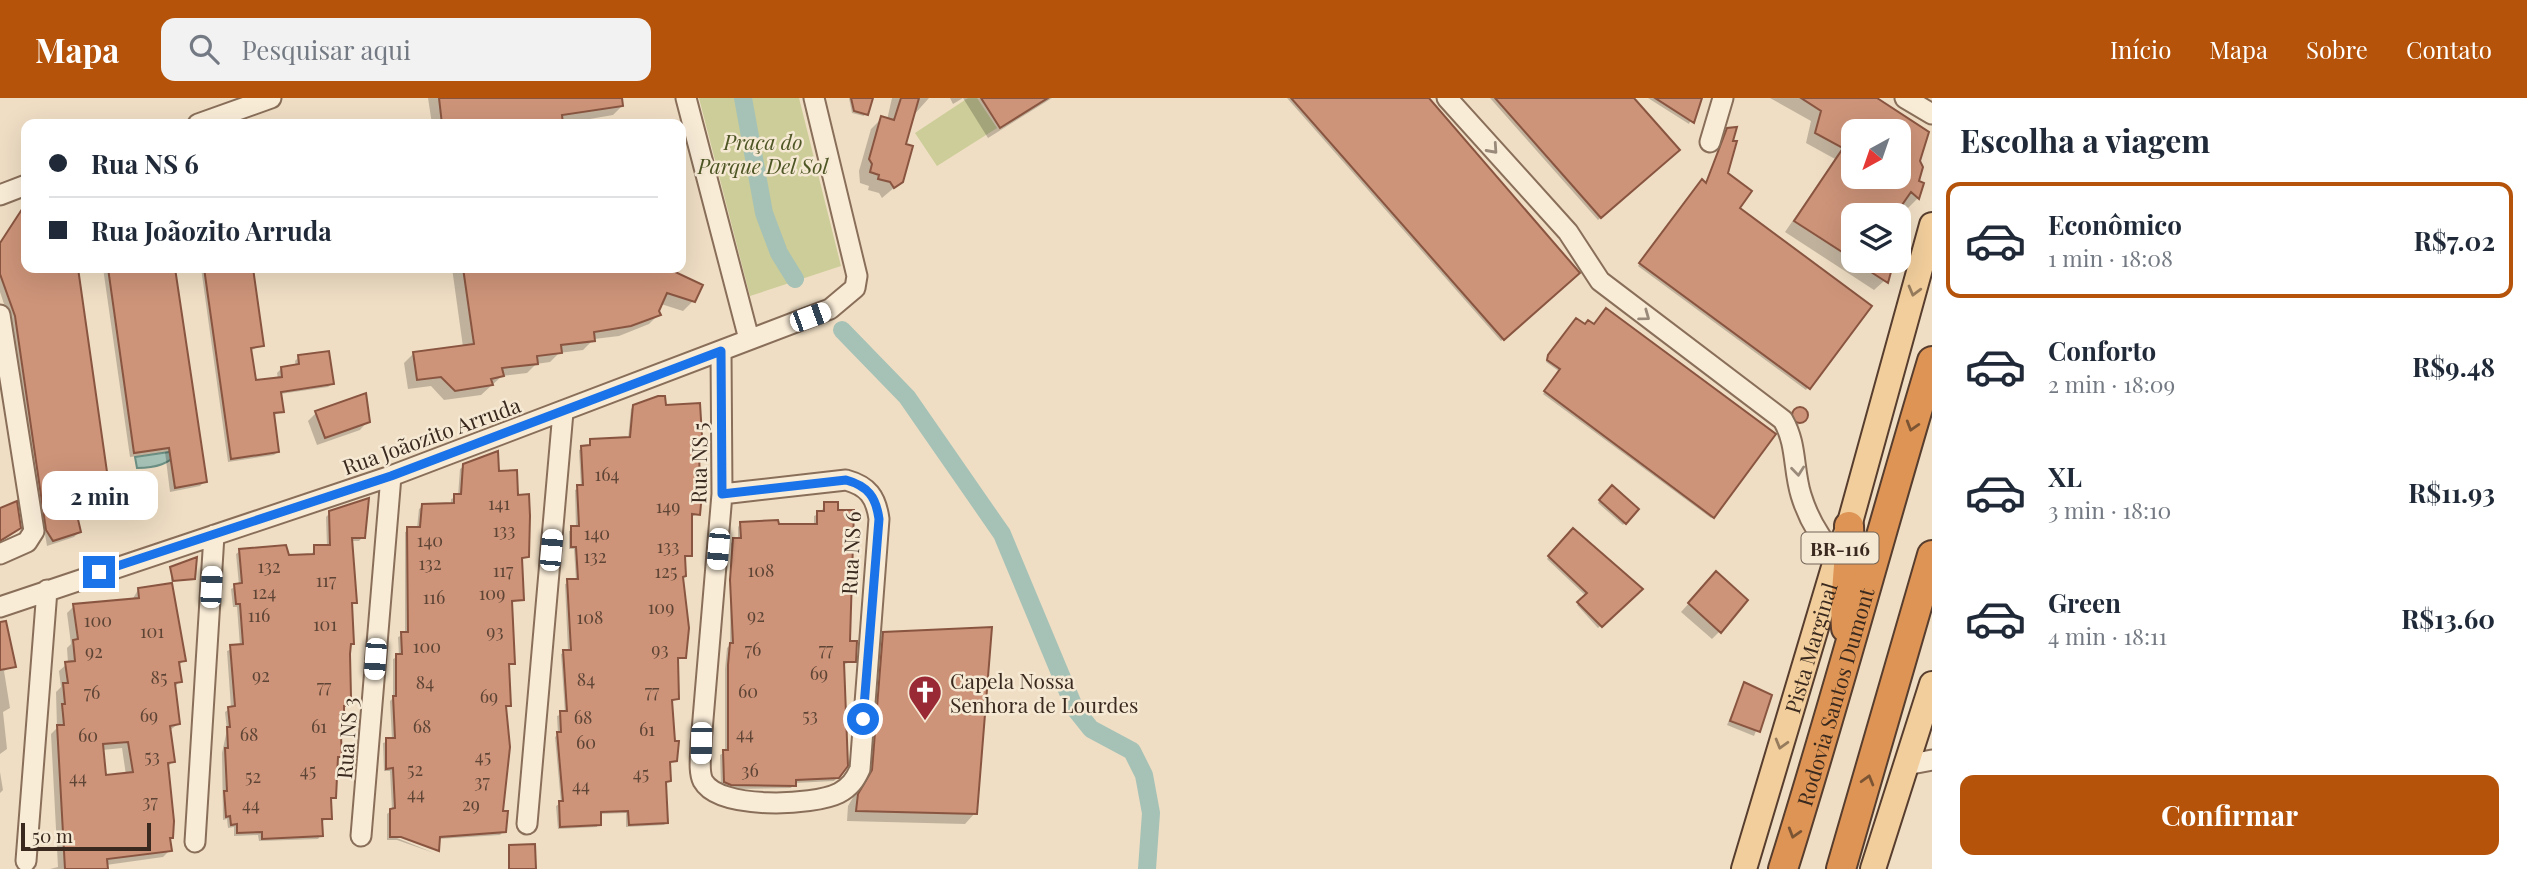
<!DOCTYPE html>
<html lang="pt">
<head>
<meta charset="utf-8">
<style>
	:root { --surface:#fff; --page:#f2f2f3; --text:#1f2937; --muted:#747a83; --line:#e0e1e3; --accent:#b45309 }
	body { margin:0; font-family:"Playfair Display",serif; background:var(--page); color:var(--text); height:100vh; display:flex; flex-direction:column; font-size:26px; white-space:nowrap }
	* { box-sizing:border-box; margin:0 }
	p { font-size:23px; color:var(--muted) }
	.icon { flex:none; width:38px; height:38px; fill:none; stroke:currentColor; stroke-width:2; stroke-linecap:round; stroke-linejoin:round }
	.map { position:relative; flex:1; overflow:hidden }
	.sheet { display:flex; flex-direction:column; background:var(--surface); width:595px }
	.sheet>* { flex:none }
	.banner { position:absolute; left:21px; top:21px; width:665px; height:154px; border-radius:14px; box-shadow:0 7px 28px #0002; display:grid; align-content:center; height:154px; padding:0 28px; background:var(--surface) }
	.needle { width:46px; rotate:220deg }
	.controls { position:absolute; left:1841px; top:21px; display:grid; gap:14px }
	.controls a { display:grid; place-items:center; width:70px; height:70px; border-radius:14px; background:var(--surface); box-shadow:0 7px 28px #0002; font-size:35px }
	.scale { position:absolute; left:21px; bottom:18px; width:130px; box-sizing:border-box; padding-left:7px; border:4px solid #39291e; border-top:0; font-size:19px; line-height:24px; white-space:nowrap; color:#39291e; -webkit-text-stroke:5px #f6e9d4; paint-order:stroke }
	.end { position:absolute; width:32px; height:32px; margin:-16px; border:9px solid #1a73e8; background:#fff; box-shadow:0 0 0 4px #fff }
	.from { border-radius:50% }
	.bubble { position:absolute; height:49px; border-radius:14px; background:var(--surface); box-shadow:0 7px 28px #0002; font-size:23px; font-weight:700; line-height:49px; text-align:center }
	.car { position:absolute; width:21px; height:42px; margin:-21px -10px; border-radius:9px; box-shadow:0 0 5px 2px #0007; background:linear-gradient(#fff 24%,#345 0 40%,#fff 0 76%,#345 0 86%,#fff 0) }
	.banner b { display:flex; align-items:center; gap:24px; height:66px; font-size:26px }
	.banner b+b { border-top:2px solid var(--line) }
	.banner i { width:18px; height:18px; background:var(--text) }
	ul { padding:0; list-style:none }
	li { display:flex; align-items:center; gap:21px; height:116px; margin:0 14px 10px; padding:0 14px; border:4px solid transparent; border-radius:14px }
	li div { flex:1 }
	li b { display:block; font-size:26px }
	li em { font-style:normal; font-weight:700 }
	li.selected { border-color:var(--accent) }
	li>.icon { width:63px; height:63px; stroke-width:1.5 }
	h2 { padding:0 28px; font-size:32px; line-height:84px }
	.primary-button { display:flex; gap:14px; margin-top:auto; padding:14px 28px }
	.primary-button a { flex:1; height:80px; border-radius:14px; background:var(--accent); color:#fff; font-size:28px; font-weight:700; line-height:80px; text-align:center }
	header { display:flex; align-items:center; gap:42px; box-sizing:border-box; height:98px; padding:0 35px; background:var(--accent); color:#fff }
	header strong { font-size:33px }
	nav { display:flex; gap:38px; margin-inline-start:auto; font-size:24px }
	.search { width:490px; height:63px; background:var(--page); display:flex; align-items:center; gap:18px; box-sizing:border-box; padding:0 24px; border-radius:14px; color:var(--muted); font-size:26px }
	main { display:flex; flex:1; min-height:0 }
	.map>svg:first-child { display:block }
	.green { fill:#cccd98 }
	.water { fill:#a6c2b7; stroke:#6c9084; stroke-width:2 }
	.shadow { fill:#0003; fill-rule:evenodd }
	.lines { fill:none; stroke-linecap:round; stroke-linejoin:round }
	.canal { stroke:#a6c2b7; stroke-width:18 }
	.building { fill:#cd9479; stroke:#895540; stroke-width:2; fill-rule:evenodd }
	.minor-casing { stroke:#896f5a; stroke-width:23 }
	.major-casing { stroke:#573d2e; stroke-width:28 }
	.highway-casing { stroke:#573d2e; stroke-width:32 }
	.minor { stroke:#f9ecd7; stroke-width:19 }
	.major { stroke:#f2ce9c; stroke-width:24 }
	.highway { stroke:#de9454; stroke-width:28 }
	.oneway { stroke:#998a7a }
	.oneway2 { stroke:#967c5d }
	.oneway3 { stroke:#7b5434 }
	.route { stroke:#1a73e8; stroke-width:9 }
	.labels { text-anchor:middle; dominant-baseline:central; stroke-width:5; stroke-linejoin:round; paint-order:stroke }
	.number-label { font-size:18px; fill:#5e4435 }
	.shield { fill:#f6e9d4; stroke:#726355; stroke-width:2 }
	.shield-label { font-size:19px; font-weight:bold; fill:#39291e }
	.park-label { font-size:21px; font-style:italic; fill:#4e5625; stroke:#f6e9d4 }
	.street-label { font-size:21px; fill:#39291e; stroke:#f6e9d4 }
	.poi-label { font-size:21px; fill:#39291e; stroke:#f6e9d4; text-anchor:start }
</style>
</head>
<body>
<header>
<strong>Mapa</strong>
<div class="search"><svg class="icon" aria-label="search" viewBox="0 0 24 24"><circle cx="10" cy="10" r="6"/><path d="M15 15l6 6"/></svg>Pesquisar aqui</div>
<nav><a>Início</a><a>Mapa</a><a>Sobre</a><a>Contato</a></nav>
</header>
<main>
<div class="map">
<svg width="1932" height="771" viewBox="0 0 1932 771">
	<rect width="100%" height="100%" fill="#efdec4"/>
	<path class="green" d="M699 0H799L841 168 750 198Z
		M968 0H977L997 30 937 68 915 35Z"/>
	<path class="water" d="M183 352C168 366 157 370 137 370L135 359Z"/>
	<path class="shadow" d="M428 0H622L623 7 613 17 561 26H432Z
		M849 0H871L864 18 852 15Z
		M892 0H929L912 19 904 47 902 83 882 100 879 95 868 92 869 88 860 85 859 73 871 31 882 20 887 22Z
		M950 0H963L953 6Z
		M963 0H1052L988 40Z
		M1287 0H1426L1578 175 1501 243Z
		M1490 0H1632L1677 52 1598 122Z
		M1648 0H1700L1689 26Z
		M1770 0H1875L1905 19 1918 63V100L1908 110 1901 105 1893 117H1853V163H1892L1885 182 1874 192 1785 134 1835 61 1806 45 1811 23ZM1853 33H1899V79H1853Z
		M1728 31 1726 76 1738 110 1869 209 1806 292 1638 168 1700 86 1706 87Z
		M26 108V170H76L108 394 103 400 72 404 79 434 74 439 47 448 10 224 0 194V145Z
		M103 170H173L205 383 200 388 170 394 165 354 130 359Z
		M201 170H251L262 247 250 253 254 284 278 281 277 275 281 271 296 269 295 263 299 259 332 286 328 289 280 296 282 313 272 318 278 354 274 357 228 364Z
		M452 170H672L670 174 693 203 683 213 661 206 659 216 649 226 619 238 594 241 583 252 559 255 550 264 536 266 527 275 502 278 481 297 444 302 431 288 408 291 404 265 414 255 463 249Z
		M1574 224 1713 418 1711 420 1543 296 1560 274 1546 264 1547 261Z
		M634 308 664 309 702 354 699 357 698 416 691 419V457L684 460 682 480 685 559 676 562 677 601 670 604 675 663 668 666 670 682 664 686 667 724 664 727 626 729V715L599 716 597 729 558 731 556 708 561 705 555 639 558 636 557 618 565 615 561 556 568 553 565 486 576 483 574 451H569V433L576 430 575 392 581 389 579 352 588 349 591 342 628 341 631 311Z
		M1802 310 1805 322 1798 327 1790 316Z
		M316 315 368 323 360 332 317 347 308 323Z
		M464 368 498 375 517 399 528 458 520 462 522 501 511 505 513 565 507 569 509 607 505 611 501 715 504 733 500 737 438 741 436 752 393 734 392 738 434 755 397 742H387V716L392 712 390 673H384L383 645 392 642 390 603 393 600V561L399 558 398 539 405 536V434L417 430 419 411 423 408 451 407V401L458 398 460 371Z
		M1612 389 1637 411 1623 427 1598 405Z
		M825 405 848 544 854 563 842 567 838 679 834 683 794 685 791 690 733 691 721 687 720 657 725 654V571L727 550 730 547 731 445 738 441V429L741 425 814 427V418L821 415Z
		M330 415 363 439 359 443H351L355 504 350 509 352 545 349 549 348 607 342 611 338 620 340 658 336 662 334 699 329 704 330 720 320 724 321 737 318 741 259 743 258 737 234 738V729L228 730 227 721 223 722 222 655 227 632 225 614 231 610 227 553 240 548 237 509H233L231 491 239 487 236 456 240 453 311 458 315 449H327L326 419Z
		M1573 432 1640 491 1598 530 1577 507 1586 498 1547 461Z
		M171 470 193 480 171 484Z
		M1708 484 1720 533 1712 541 1681 514Z
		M138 492 184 562 178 568 180 583 174 590 178 626 169 633 173 663 167 670 170 752 163 759 106 767V771H50L58 769 51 636 57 630 56 594 61 589 59 573 68 565 67 550 71 546 67 515 74 508 132 502ZM122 650 126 677 105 679 102 652Z
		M883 536 975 715 965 726 847 723 848 708 862 684 873 547Z
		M0 537 14 568 4 573 10 610 3 614 7 651 0 656Z
		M1744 586 1770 598 1754 638 1727 627Z
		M0 674 3 692 0 695Z
		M509 749 536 771H508Z"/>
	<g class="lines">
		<path class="canal" d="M743 0 764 115 779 155 795 181
			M842 232 907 299 1002 436 1075 611 1091 631 1132 653 1144 677 1151 715 1147 771"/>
	</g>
	<path class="building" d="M439 0H622L623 8 562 17 563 26H442Z
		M851 0H873L868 17 854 13Z
		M901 0H919L906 46 913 48 903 84 894 90 890 84 878 81 879 77 870 74 872 66 869 61 881 18 894 22Z
		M981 0H1048L1000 30Z
		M1291 0H1429L1580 175 1504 242Z
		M1495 0H1634L1680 52 1601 120Z
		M1655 0H1702L1694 25Z
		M1801 0H1877L1929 34 1920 63 1923 69 1919 83 1924 85 1919 101 1911 94 1895 117H1853V161L1794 123 1843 50 1815 35 1821 13ZM1853 33H1899V79H1853Z
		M1737 29 1733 43H1737L1728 75 1752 93 1740 110 1872 208 1810 291 1639 165 1702 81 1706 85 1727 30Z
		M26 105V170H78L110 395 73 400 81 434 53 443 46 432 15 218 0 176V145Z
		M1855 163H1894L1888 185 1874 176Z
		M108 170H175L207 384 175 390 169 350 134 355Z
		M204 170H253L264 248 251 250 256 282 282 279 281 269 299 266 298 257 329 253 334 286 281 294 284 314 274 315 279 354 231 361Z
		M463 170H674L673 173 703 187 695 204 667 195 659 213 661 217 631 228 594 234 595 243 561 247 562 255 537 258 538 266 502 270 504 278 491 281 493 287 455 293 441 279 417 282 413 254 474 246Z
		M1606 210 1776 336 1714 420 1544 293 1560 271 1547 262 1548 257 1576 220 1585 226 1588 222 1594 226Z
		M366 295 370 324 325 340 315 313Z
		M658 298H665L666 307 700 305 703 355H699L700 384H703L700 417 692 416V458H685L686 478 683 479 689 530 686 560H678L679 601 672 602 675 643H679L677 663 670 664 671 683 666 684 668 725 629 727 628 713 601 714V727L560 729 559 703H563L557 634H561L560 613H567L563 552H571L567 481H578L576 449H571V428H579L577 387H583L581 348 590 347V341L630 339 633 307Z
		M1792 317a8 8 0 1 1 16 0a8 8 0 1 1-16 0Z
		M498 353 499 373 517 372 518 397 529 396 530 418 529 459 522 460 524 502 512 503 515 566H509L511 608H506L510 649 503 713H508L506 734 440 739 439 753 401 739H390V711L395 710 393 670 386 671V640H395L393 598H396V556H402L401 534H408L407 429H420L422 406 454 405V396H461L463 366Z
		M1612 387 1639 411 1626 426 1599 402Z
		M369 400 365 440H352L357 505H352L354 546H351L350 556 351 599 350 608H344V617H340L342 659H338L336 700H331L332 721H322L323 738 262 741V734L237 735V726L231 727 230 718 226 719 224 693H227L225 650H228L227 629H230L228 609 235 608 230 547 243 546 240 506H236L234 486 242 485 239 451 286 447 289 457 314 456V447H330L329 413Z
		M17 403 21 430 0 443V410Z
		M824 404H838V412H854L850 543H857L856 564H844L848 668 839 680 796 682V688L731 687 724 684 723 652H728V567L730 545H733L730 482 733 440H741L740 424 778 422 779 426H817V413H824Z
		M1573 430 1643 491 1602 529 1577 504 1587 495 1548 458Z
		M197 459 195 481 173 483 170 469Z
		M1716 473 1748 502 1721 535 1688 505Z
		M172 485 186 563 179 564 182 584 175 585 180 626 170 628 175 664 168 665 174 723 173 740H170L172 753 107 761 108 771H65L57 627H64L62 606H65L63 585H68L65 564 75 563 73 542 78 541 73 506 139 500 138 490ZM128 644 133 674 106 677 103 646Z
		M6 523 16 569 0 572V524Z
		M992 529 977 716 856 713 858 696 872 672 883 534Z
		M1744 584 1772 597 1760 634 1730 623Z
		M535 746 536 771H509V747Z"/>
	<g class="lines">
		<g class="minor-casing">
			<path id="minor" d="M686 0 749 241
				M1447 0 1568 134 1600 183 1783 322C1797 346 1793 371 1801 397 1808 420 1821 442 1837 459
				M1905 0 1932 16
				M198 26 271 0
				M1710 44 1723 0
				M0 97 26 87
				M0 217 34 433 27 444 0 456
				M721 253 722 396 701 645C701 656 698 673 703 683 719 712 813 708 839 695 850 689 855 682 860 671L879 421C876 399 868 388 846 382L722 396
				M0 509 391 378 830 211 855 190 857 178 814 0
				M1906 667 1932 662
				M527 726 563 314
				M361 738 391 378
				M195 744 214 437
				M26 763 47 492"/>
		</g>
		<g class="major-casing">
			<g id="major">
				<path id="s1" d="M1744 771 1837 459 1849 428 1932 127"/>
				<path d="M1873 771 1932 586"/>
			</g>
		</g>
		<g class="highway-casing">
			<g id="highway">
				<path d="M1846 530C1843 496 1851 463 1849 428"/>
				<path id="s2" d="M1783 771C1836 603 1881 432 1932 263"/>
				<path d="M1841 771 1932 457"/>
			</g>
		</g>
		<use href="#minor" class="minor"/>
		<use href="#major" class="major"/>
		<use href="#highway" class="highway"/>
	</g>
	<defs><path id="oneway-chevron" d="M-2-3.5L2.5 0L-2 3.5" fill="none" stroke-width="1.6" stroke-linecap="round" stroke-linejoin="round" transform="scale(1.75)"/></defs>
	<g class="oneway">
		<use href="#oneway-chevron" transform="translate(1493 51) rotate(48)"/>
		<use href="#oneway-chevron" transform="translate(1645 218) rotate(36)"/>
		<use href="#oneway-chevron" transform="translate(1798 373) rotate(84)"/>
	</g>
	<g class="oneway2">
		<use href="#oneway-chevron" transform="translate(1914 193) rotate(105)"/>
		<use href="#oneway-chevron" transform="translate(1781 646) rotate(106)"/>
	</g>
	<g class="oneway3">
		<use href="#oneway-chevron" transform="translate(1912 328) rotate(107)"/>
		<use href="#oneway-chevron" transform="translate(1868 682) rotate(-74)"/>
		<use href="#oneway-chevron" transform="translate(1794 735) rotate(107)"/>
	</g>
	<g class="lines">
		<path class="route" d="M99 474 391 378 721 253 722 396 846 382C868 388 876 399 879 421L863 621"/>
	</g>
	<defs>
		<g id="church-pin" transform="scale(1.75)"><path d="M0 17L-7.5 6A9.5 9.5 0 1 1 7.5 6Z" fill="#992935" stroke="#f6e9d4"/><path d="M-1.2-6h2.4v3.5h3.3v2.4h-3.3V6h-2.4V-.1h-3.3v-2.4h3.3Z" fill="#fff"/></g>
	</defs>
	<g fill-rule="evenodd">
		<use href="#church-pin" x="925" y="594"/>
	</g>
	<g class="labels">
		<g class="number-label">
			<text x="607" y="376">164</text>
			<text x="499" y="405">141</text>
			<text x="668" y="408">149</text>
			<text x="504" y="432">133</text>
			<text x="597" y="435">140</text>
			<text x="430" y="442">140</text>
			<text x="668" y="448">133</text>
			<text x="595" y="458">132</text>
			<text x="430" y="465">132</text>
			<text x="269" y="468">132</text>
			<text x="503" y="472">117</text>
			<text x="761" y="472">108</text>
			<text x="666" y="473">125</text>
			<text x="326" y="482">117</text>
			<text x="264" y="494">124</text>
			<text x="492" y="495">109</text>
			<text x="434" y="499">116</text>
			<text x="661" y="509">109</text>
			<text x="259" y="517">116</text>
			<text x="756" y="517">92</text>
			<text x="590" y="519">108</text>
			<text x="98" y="522">100</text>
			<text x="325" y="526">101</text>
			<text x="152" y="533">101</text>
			<text x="495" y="533">93</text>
			<text x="427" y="548">100</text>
			<text x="660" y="551">93</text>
			<text x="753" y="551">76</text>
			<text x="826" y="551">77</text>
			<text x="94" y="553">92</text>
			<text x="819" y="575">69</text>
			<text x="261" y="577">92</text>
			<text x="159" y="579">85</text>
			<text x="586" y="581">84</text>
			<text x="425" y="584">84</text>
			<text x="324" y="588">77</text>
			<text x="652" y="593">77</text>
			<text x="748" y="593">60</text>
			<text x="92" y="594">76</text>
			<text x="489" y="598">69</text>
			<text x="149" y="617">69</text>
			<text x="810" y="617">53</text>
			<text x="583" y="619">68</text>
			<text x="319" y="628">61</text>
			<text x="422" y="628">68</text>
			<text x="647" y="631">61</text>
			<text x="745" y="635">44</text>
			<text x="249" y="636">68</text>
			<text x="88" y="637">60</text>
			<text x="586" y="644">60</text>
			<text x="152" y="658">53</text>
			<text x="483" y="658">45</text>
			<text x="415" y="671">52</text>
			<text x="308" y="672">45</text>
			<text x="750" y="672">36</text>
			<text x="641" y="675">45</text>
			<text x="253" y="678">52</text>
			<text x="78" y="679">44</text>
			<text x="482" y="683">37</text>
			<text x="581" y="687">44</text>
			<text x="416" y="695">44</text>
			<text x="150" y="703">37</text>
			<text x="251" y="706">44</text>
			<text x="471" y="706">29</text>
		</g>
		<rect class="shield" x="1801.5" y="434.5" width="77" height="31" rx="5"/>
		<g class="shield-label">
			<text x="1840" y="450">BR-116</text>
		</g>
		<g class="park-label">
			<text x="763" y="43">Praça do<tspan x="763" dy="24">Parque Del Sol</tspan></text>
		</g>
		<g class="street-label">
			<text transform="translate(431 337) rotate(-20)">Rua Joãozito Arruda</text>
			<text transform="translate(698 365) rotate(-89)">Rua NS 5</text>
			<text transform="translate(850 455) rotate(-87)">Rua NS 6</text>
			<text stroke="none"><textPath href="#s1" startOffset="231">Pista Marginal</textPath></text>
			<text stroke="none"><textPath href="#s2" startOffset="180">Rodovia Santos Dumont</textPath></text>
			<text transform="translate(346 640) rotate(-86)">Rua NS 3</text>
		</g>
		<g class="poi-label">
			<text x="950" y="582">Capela Nossa<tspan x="950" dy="24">Senhora de Lourdes</tspan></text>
		</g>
	</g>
</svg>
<div class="controls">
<a><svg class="needle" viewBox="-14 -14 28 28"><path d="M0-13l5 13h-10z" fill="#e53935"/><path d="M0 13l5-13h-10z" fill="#747a83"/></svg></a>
<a><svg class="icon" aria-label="layers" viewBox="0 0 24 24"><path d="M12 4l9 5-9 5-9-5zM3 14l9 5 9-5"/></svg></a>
</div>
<div class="scale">50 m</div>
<i class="end from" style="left:863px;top:621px"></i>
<i class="end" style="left:99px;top:474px"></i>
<div class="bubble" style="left:42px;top:373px;width:116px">2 min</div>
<i class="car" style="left:810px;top:219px;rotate:70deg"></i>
<i class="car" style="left:718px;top:451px;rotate:185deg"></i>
<i class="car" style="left:551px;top:452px;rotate:5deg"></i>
<i class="car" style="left:211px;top:489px;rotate:3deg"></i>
<i class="car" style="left:375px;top:561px;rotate:184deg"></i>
<i class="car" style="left:701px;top:645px;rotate:181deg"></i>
<div class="banner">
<b><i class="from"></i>Rua NS 6</b>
<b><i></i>Rua Joãozito Arruda</b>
</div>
</div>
<section class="sheet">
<h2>Escolha a viagem</h2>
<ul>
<li class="selected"><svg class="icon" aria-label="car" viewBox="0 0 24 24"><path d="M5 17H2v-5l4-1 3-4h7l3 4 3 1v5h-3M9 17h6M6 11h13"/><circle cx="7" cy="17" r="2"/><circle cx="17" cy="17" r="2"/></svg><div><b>Econômico</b><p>1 min · 18:08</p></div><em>R$7.02</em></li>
<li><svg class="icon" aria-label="car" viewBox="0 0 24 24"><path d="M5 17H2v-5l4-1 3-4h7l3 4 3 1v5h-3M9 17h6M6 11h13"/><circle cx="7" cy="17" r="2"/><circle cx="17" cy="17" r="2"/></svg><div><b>Conforto</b><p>2 min · 18:09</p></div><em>R$9.48</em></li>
<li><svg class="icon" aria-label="car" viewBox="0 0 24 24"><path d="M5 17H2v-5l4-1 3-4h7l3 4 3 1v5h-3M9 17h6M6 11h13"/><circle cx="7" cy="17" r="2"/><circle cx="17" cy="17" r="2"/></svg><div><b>XL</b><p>3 min · 18:10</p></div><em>R$11.93</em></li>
<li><svg class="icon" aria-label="car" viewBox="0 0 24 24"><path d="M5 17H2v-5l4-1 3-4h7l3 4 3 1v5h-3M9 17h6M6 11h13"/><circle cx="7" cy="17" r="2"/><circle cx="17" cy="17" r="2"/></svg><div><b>Green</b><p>4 min · 18:11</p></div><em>R$13.60</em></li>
</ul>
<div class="primary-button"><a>Confirmar</a></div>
</section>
</main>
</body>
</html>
